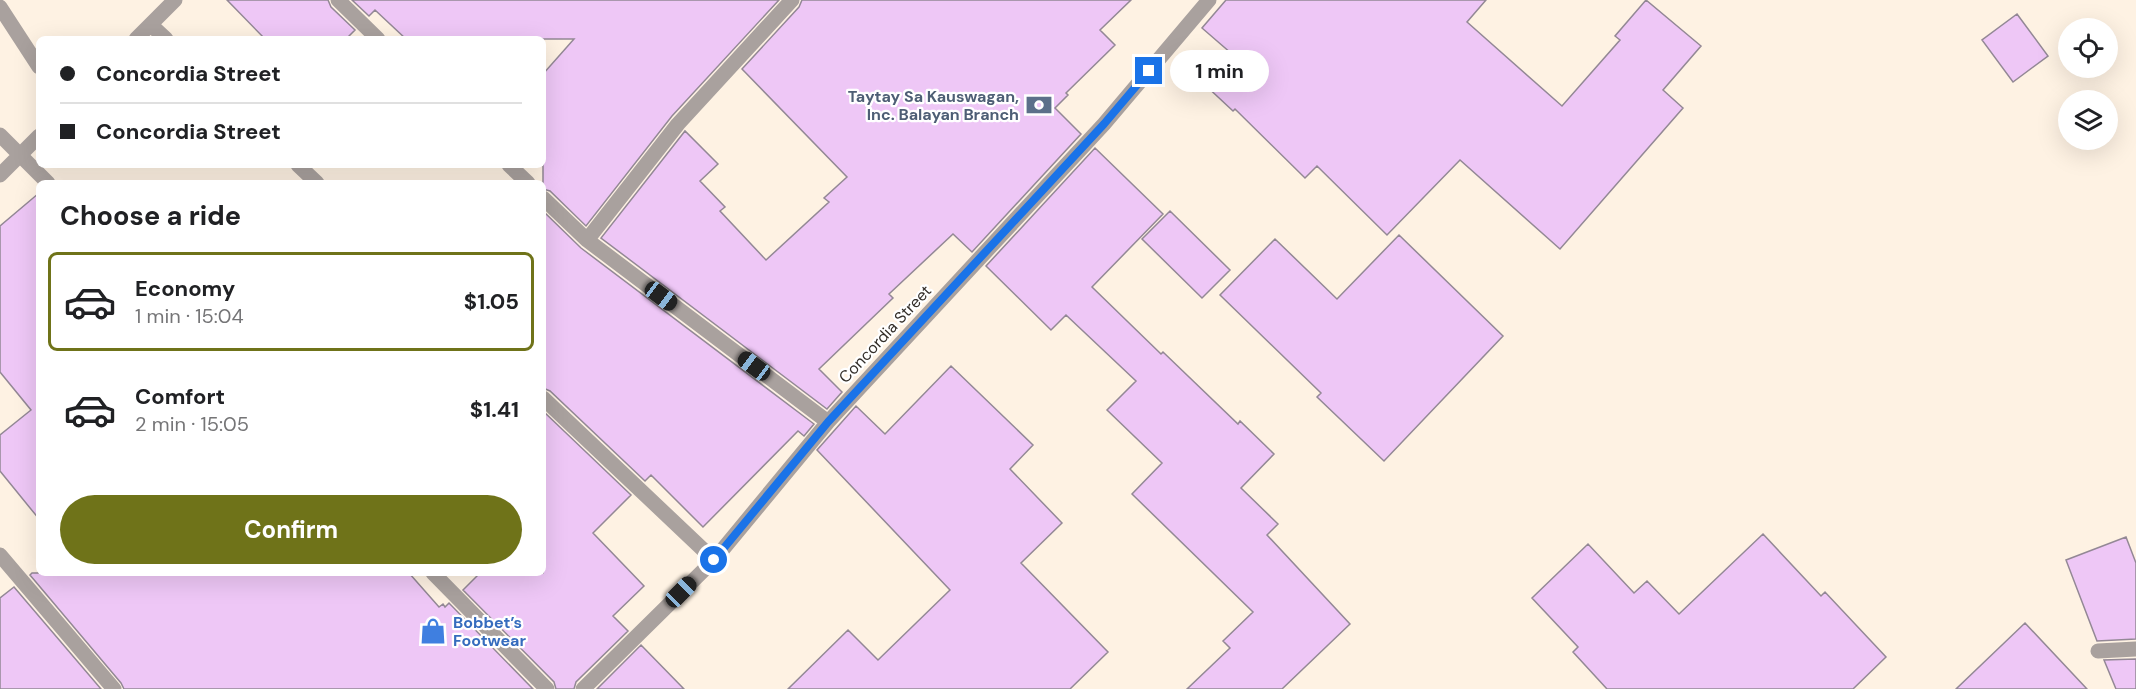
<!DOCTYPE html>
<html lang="en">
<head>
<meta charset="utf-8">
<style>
	:root { --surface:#fff; --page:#f6f6f6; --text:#202124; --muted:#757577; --line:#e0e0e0; --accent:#6f7319 }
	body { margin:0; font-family:"DM Sans",sans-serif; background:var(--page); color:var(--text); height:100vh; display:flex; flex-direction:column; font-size:22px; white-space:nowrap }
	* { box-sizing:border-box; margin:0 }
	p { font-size:20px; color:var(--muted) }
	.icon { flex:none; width:33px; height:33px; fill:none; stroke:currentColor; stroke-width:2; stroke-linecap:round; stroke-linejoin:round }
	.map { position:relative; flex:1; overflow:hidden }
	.side { position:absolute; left:36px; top:180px; width:510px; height:396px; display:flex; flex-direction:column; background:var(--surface); border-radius:9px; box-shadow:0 6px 24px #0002 }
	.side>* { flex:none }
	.guide { position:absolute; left:36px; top:36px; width:510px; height:132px; border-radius:9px; box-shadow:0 6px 24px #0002; display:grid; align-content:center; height:132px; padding:0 24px; background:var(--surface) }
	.fabs { position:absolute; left:2058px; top:18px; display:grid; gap:12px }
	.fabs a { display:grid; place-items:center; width:60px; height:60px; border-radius:50%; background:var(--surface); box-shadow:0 6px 24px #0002; font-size:30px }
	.end { position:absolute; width:27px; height:27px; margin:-14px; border:8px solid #1a73e8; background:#fff; box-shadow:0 0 0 3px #fff }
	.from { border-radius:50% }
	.bubble { position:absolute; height:42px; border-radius:21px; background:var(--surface); box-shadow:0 6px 24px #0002; font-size:20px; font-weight:700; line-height:42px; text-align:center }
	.car { position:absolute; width:18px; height:36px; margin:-18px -9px; border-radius:8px; box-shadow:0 0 4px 2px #0007; background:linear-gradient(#222 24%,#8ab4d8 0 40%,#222 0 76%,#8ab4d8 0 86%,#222 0) }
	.guide b { display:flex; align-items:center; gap:21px; height:57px; font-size:22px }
	.guide b+b { border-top:2px solid var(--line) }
	.guide i { width:15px; height:15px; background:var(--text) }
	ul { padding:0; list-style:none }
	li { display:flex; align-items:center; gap:18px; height:99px; margin:0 12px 9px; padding:0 12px; border:3px solid transparent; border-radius:9px }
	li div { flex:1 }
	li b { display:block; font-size:22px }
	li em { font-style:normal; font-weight:700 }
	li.on { border-color:var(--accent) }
	li>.icon { width:54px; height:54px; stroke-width:1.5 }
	h2 { padding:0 24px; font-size:27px; line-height:72px }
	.button { display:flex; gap:12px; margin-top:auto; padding:12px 24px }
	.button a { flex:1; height:69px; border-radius:36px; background:var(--accent); color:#fff; font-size:24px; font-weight:700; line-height:69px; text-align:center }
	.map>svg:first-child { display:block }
	.building { fill:#eec7f6; stroke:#938895; stroke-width:1.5 }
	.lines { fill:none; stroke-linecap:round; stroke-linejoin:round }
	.minor { stroke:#a9a19e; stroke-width:15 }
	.tertiary { stroke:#a9a19e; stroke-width:15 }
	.route { stroke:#1a73e8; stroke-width:8 }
	.labels { text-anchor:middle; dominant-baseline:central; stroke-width:4.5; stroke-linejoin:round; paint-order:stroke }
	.service-label { font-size:16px; font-weight:bold; fill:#4e5e75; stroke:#fff; text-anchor:end }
	.street-label { font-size:16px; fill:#332e29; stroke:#fff }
	.shop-label { font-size:16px; font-weight:bold; fill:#366cbe; stroke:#fff; text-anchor:start }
</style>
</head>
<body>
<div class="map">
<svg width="2136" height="689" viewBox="0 0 2136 689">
	<rect width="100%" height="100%" fill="#fef2e3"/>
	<path class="building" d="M227 0H328L331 7 355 30 346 39H265Z
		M352 0H779L672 116 586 226 550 191 543 189V74L574 39H406L375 10 369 16Z
		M802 0H1131L1100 30 1115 45 1066 93 1068 95 1055 108 1081 134 972 252 953 234 889 294 893 298 819 369 842 392 827 409 601 238 685 131 718 164 700 181 725 207 720 211 766 260 829 202 824 198 847 177 742 69 799 7Z
		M1226 0H1486L1467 22 1562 106 1620 40 1615 36 1646 0 1701 46 1663 90 1683 108 1560 249 1460 160 1387 235 1317 166 1305 178 1235 109 1233 111 1203 83 1232 54 1202 28Z
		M2017 14 2048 56 2013 82 1982 40Z
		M1095 148 1163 214 1092 287 1161 354 1163 352 1238 424 1240 421 1274 454 1241 488 1278 524 1267 535 1350 624 1282 689H1187L1230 648 1223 641 1253 612 1132 494 1162 463 1107 410 1136 381 1066 315 1051 330 986 266Z
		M39 193V519L0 471V435L31 410 0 372V226Z
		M543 211 581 248 814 424 804 436 798 431 703 527 651 475 645 481 550 391 543 388Z
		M1170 211 1230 270 1202 298 1142 239Z
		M1399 235 1503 336 1384 461 1317 397 1321 393 1220 295 1275 239 1337 299Z
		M951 366 1033 445 1010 469 1062 523 1021 563 1108 652 1070 689H788L848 630 878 660 950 590 817 450 856 406 885 434Z
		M543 411 631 495 593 533 644 586 613 616 628 631 576 682 574 689H556L554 682 463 590 480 573H543Z
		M1763 534 1821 596 1825 592 1886 657 1853 689H1607L1573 652 1578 647 1532 598 1588 544 1634 593 1647 581 1679 614Z
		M2126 537 2136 563V639L2097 641 2066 560Z
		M32 573H409L439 607 443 604 445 607 449 603 533 689H124L121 683 30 575Z
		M14 587 101 689H0V598Z
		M2025 623 2087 689H1956Z
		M641 645 684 689H597Z
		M2136 659V689H2116L2104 660Z"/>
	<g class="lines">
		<path class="minor" d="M338 0 378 39
			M151 25 166 39
			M136 39 175 0
			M20 155 48 183
			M298 165 317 183
			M509 165 528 183
			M543 198 587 240 828 422
			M587 240 678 124 792 0
			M543 398 714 560
			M433 573 547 689
			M2098 651 2136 649
			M583 689 714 560 828 422 1104 124 1209 0"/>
		<path class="tertiary" d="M0 7 39 67
			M0 135 20 155
			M0 175 39 136
			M0 555 114 689"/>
	</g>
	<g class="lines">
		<path class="route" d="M714 560 828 422 1104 124 1149 71"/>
	</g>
	<defs>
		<g id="bank-bare" transform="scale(2.07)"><path d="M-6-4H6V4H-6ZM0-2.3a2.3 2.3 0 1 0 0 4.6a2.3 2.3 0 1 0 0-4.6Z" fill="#5c6f8a" stroke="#fff" stroke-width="2.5" paint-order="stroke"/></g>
		<g id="shop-bare" transform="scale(2.07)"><path d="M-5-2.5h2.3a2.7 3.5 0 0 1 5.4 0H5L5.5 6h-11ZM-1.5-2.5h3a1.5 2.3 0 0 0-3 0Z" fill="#3f7fe0" stroke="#fff" stroke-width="2.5" paint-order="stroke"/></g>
	</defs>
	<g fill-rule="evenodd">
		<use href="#bank-bare" x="1039" y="105"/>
		<use href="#shop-bare" x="433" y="631"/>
	</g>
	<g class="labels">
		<g class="service-label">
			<text x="1019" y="96">Taytay Sa Kauswagan,<tspan x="1019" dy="18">Inc. Balayan Branch</tspan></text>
		</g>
		<g class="street-label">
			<text transform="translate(885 334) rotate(-47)">Concordia Street</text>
		</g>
		<g class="shop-label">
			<text x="453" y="622">Bobbet’s<tspan x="453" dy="18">Footwear</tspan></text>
		</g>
	</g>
</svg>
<div class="fabs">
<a><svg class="icon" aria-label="locate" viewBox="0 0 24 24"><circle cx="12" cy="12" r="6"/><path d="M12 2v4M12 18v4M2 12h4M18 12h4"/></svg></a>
<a><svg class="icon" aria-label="layers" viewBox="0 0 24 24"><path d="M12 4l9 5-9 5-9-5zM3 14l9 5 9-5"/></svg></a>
</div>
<i class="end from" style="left:714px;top:560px"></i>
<i class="end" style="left:1149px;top:71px"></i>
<div class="bubble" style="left:1170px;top:50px;width:99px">1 min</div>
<i class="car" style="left:661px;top:296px;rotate:127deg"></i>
<i class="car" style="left:754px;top:366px;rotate:307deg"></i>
<i class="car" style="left:681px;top:592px;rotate:45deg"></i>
<div class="guide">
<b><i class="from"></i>Concordia Street</b>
<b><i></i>Concordia Street</b>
</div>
<section class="side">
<h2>Choose a ride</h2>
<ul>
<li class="on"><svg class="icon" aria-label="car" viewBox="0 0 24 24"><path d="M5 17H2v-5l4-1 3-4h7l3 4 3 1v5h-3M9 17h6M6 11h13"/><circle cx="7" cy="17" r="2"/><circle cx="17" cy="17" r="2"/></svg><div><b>Economy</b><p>1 min · 15:04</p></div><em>$1.05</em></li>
<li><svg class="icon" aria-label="car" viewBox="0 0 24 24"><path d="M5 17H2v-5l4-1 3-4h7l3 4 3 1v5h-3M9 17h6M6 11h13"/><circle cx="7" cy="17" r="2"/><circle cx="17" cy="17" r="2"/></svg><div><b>Comfort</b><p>2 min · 15:05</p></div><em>$1.41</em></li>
</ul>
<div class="button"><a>Confirm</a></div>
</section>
</div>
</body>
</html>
